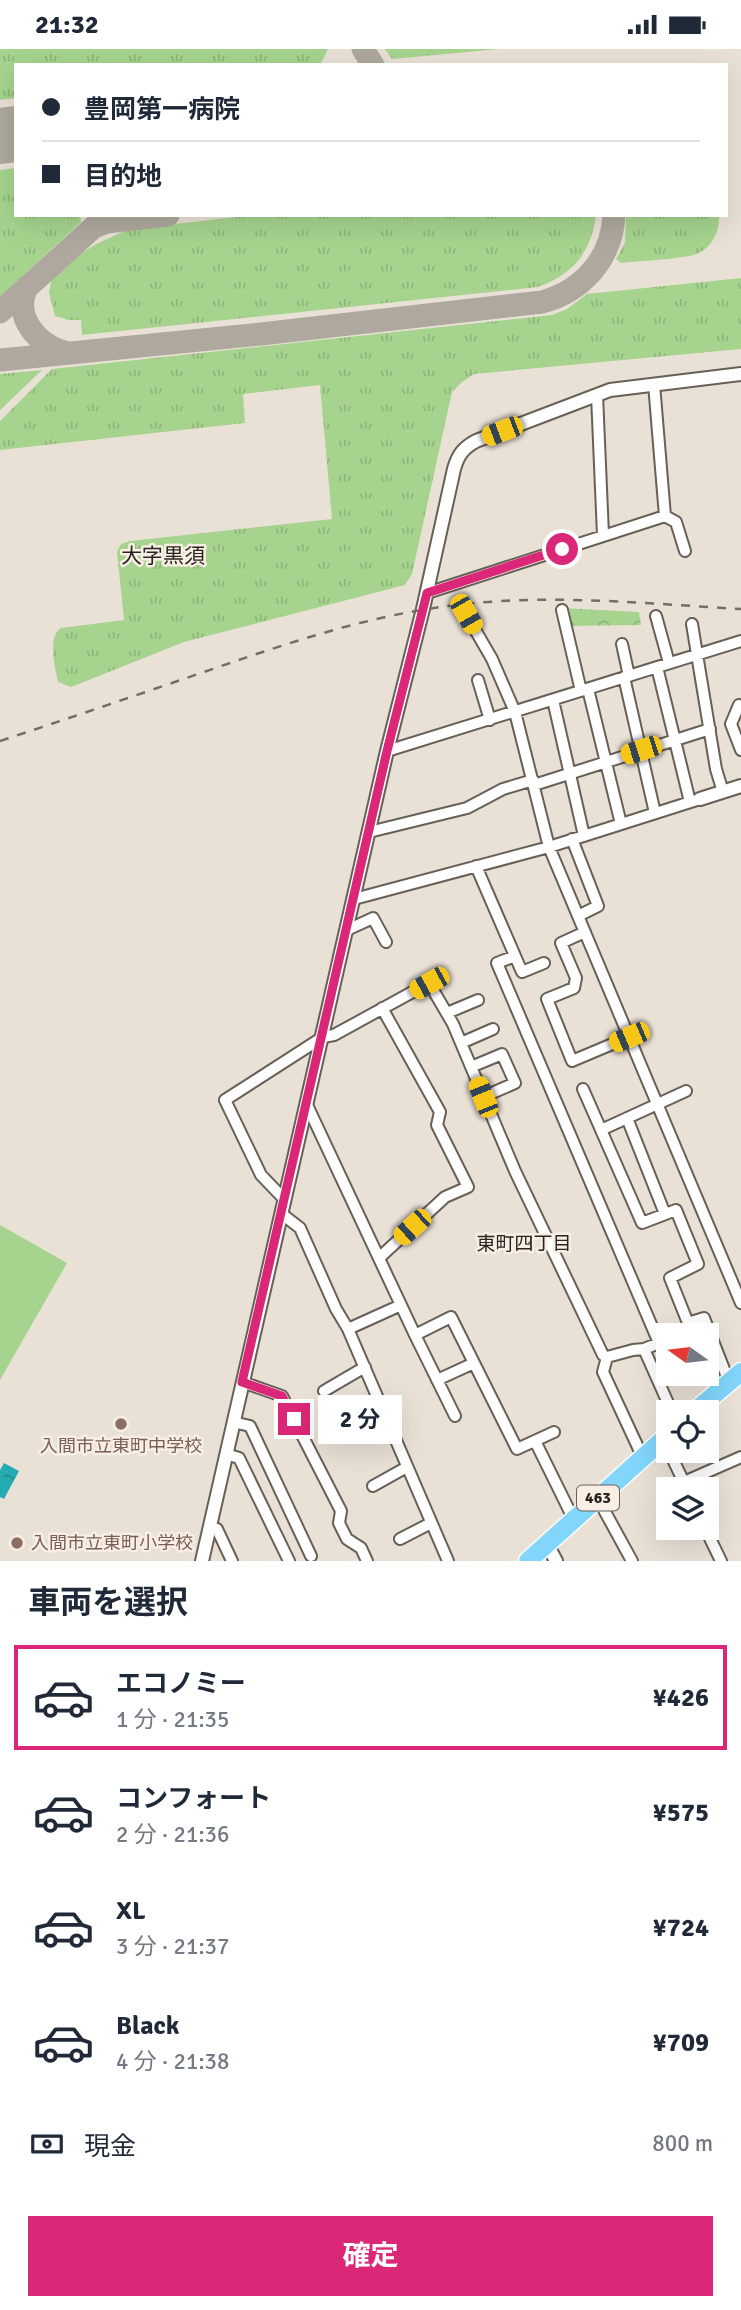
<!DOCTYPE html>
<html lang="ja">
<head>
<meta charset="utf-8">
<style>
	:root { --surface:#fff; --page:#f2f2f3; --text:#1f2937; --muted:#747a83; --line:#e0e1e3; --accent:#db2777 }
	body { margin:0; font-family:Signika,"Noto Sans JP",sans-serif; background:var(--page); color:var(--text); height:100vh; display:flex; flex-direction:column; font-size:26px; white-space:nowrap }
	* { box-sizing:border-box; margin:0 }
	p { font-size:23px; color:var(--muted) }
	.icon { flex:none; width:38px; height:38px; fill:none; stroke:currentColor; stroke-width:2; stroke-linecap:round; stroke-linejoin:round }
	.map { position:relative; height:1512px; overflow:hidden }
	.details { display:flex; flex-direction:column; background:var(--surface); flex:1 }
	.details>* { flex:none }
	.guide { position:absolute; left:14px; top:14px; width:714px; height:154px; border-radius:0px; box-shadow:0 7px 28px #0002; display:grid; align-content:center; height:154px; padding:0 28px; background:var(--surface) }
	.needle { width:46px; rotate:284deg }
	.buttons { position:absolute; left:656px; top:1274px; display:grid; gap:14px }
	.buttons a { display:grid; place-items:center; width:63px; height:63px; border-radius:0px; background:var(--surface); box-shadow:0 7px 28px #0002; font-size:35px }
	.end { position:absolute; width:32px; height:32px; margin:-16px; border:9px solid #db2777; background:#fff; box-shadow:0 0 0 4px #fff }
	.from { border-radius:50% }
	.bubble { position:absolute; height:49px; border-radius:0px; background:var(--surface); box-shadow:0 7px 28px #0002; font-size:23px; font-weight:700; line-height:49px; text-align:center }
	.car { position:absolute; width:21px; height:42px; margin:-21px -10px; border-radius:9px; box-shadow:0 0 5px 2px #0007; background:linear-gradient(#f5c518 24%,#345 0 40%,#f5c518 0 76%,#345 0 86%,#f5c518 0) }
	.guide b { display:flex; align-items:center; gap:24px; height:66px; font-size:26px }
	.guide b+b { border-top:2px solid var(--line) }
	.guide i { width:18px; height:18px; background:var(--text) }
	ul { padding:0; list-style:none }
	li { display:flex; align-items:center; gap:21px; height:105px; margin:0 14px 10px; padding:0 14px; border:4px solid transparent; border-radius:0px }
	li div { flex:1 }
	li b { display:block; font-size:26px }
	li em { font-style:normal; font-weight:700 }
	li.on { border-color:var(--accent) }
	li>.icon { width:63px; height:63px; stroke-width:1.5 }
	h2 { padding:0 28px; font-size:32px; line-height:84px }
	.pay { display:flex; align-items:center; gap:18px; height:77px; padding:0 28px; font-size:26px }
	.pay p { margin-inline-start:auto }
	.primary-button { display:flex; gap:14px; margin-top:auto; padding:14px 28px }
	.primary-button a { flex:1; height:80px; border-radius:0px; background:var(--accent); color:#fff; font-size:28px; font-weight:700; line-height:80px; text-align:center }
	.status { display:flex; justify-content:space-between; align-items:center; height:49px; padding:0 35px; background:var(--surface); direction:ltr }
	.status svg { height:19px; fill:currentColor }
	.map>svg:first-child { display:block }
	.grass { fill:url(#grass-tufts) }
	.park { fill:url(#park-crowns) }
	.pitch { fill:#a6d48e }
	.water { fill:url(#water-ripples) }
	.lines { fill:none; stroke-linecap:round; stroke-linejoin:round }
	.taxiway { stroke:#aea89e; stroke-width:23 }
	.runway { stroke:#aea89e; stroke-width:56 }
	.minor-casing { stroke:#686056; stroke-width:14 }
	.tertiary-casing { stroke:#686056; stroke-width:16 }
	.trunk-casing { stroke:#fff; stroke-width:21 }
	.minor { stroke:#fff; stroke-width:10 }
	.tertiary { stroke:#fff; stroke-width:12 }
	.trunk { stroke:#82d6fc; stroke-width:18 }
	.rail { stroke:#736e67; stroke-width:2.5; stroke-dasharray:9 9; stroke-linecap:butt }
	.route { stroke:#db2777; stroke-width:9 }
	.education-dot { fill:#8d6e63; stroke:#f8eee3; stroke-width:2.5 }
	.labels { text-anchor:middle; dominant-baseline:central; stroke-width:5; stroke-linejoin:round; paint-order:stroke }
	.shield { fill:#f8eee3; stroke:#66615a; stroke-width:2 }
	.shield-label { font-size:16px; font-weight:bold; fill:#282420 }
	.education-label { font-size:18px; fill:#785e54; stroke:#f8eee3 }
	.neighbourhood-label { font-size:19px; fill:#282420; stroke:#f8eee3 }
	.quarter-label { font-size:21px; fill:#282420; stroke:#f8eee3 }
</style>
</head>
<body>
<div class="status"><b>21:32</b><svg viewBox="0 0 49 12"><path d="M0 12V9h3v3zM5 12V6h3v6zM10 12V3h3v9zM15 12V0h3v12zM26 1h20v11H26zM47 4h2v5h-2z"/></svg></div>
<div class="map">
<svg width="741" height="1512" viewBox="0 0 741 1512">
	<defs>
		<pattern id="grass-tufts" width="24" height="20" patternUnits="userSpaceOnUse" patternTransform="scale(1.75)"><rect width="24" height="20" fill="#a6d48e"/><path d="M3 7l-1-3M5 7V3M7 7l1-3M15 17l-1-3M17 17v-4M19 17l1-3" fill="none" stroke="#8fb67a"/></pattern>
		<pattern id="park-crowns" width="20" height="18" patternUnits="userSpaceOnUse" patternTransform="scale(1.75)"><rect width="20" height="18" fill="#a6d48e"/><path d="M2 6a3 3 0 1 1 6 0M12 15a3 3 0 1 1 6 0" fill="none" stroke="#8fb67a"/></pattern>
		<pattern id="water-ripples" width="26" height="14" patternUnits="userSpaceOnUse" patternTransform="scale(1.75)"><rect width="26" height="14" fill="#25acb3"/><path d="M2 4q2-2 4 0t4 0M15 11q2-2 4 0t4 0" fill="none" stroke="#208c91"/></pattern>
	</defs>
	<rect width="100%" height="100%" fill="#eae1d6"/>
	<path class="grass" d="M0 0H328L320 16H16V49L0 51Z
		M385 0H499L392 10Z
		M16 119V166H80L81 173 0 248V121Z
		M255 166H596C591 204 573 225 538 238L82 286 81 271H69L55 267 49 244 51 232 60 218 96 195 129 180Z
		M626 166H719C720 181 713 197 699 204 689 210 635 212 621 214L616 210 625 193Z
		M741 229V300L474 325 462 333 452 343 412 525 405 536 184 593 71 638 58 633C55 619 47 587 61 579L124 571 117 503 121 495 130 492 332 470 320 336 243 345 245 374 0 401V372L52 320 552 266 567 260 587 245Z
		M42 321 0 361V325Z"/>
	<path class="park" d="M562 559 639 563 641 576 566 577Z"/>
	<path class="pitch" d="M0 1176 67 1214 0 1331Z"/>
	<path class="water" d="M4 1414 19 1422 4 1450 0 1448V1421Z"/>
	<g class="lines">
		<path class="taxiway" d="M363 0 373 16
			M94 178 107 173 168 166
			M28 237C11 266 38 298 68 304
			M0 263 107 166
			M0 311 261 285 542 253C583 242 612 209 614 166"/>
		<path class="runway" d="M0 87 16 85"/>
		<g class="minor-casing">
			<path id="minor" d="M654 335 665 467
				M597 346 603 486
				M427 544 665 467 676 473 685 502
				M562 561 581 642
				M466 565 492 610 515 663 549 798 741 1254
				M656 567 669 614
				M692 575 716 720 723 743
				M622 595 629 627
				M657 618 690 753
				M624 628 655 764
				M478 631 490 671
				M588 640 621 775
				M553 651 584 787
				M739 656 731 675 741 701
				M387 702 741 592
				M534 736 710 680
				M369 783 467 759 503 740 533 731
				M572 790 598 857 578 867
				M476 817 515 907
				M354 850 549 798 700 750
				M347 881 373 869 386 893
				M585 883 561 894 576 929 574 939 547 950 572 1012 629 988
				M544 914 522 923 515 907 497 914 659 1294 644 1300
				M447 964 478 951
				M461 994 493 980
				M471 1018 502 1005 515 1034 483 1048
				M583 1040 642 1174 676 1161 698 1215 670 1229 688 1274 704 1269 729 1333
				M307 1056 415 1286 451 1268 517 1400 554 1383
				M627 1069 665 1165
				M601 1081 686 1042
				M285 1151 261 1126 225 1051 323 988 334 986 429 934 453 975 515 1122 603 1306 607 1308 633 1301 644 1300 672 1363
				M282 1165 300 1179 336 1260 348 1280 448 1512
				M379 1209 445 1148 468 1138 437 1076 440 1063 382 959
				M348 1280 401 1256
				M415 1286 455 1367
				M607 1308 603 1323 643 1409
				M437 1331 474 1314
				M242 1333 282 1347 341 1462 339 1474 347 1490 361 1499 367 1512
				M324 1342 365 1318
				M233 1373 250 1377 311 1507
				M343 1375 380 1354
				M535 1392 574 1471
				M669 1402 687 1440
				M226 1405 239 1409 289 1512
				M684 1433 741 1408
				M373 1437 407 1418
				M598 1450 632 1512
				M209 1479 217 1480 232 1512
				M705 1479 721 1512
				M400 1490 431 1474"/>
		</g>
		<g class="tertiary-casing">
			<path id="tertiary" d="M700 750 741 737
				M547 1495 556 1512
				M202 1512 387 702 423 560 454 420C458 406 463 399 476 392L610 341 741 325"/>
		</g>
		<g class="trunk-casing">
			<path id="trunk" d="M694 1363 741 1323
				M528 1512 668 1386"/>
		</g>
		<use href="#minor" class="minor"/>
		<use href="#tertiary" class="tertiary"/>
		<use href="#trunk" class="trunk"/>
		<path class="rail" d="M0 692C67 670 134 647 201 624 288 594 374 564 466 555 557 545 650 555 741 560"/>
	</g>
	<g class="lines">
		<path class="route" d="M294 1370 282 1347 242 1333 387 702 427 544 562 500"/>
	</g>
	<g class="education-dot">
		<circle cx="121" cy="1375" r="7"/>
		<circle cx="17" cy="1494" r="7"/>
	</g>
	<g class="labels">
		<rect class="shield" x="577" y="1436.5" width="42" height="25" rx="5"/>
		<g class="shield-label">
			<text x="598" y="1449">463</text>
		</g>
		<g class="education-label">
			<text x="121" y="1397">入間市立東町中学校</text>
			<text x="31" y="1494" text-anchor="start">入間市立東町小学校</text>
		</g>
		<g class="neighbourhood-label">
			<text x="524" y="1195">東町四丁目</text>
		</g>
		<g class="quarter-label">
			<text x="163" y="507">大字黒須</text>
		</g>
	</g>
</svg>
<div class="buttons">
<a><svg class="needle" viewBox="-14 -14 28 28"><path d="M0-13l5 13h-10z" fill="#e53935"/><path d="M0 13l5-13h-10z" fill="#747a83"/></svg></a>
<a><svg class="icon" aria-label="locate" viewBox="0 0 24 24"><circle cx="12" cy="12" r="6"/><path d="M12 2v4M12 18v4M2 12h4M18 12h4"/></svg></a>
<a><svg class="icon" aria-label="layers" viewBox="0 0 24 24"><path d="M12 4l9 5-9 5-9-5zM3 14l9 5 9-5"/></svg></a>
</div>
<i class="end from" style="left:562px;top:500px"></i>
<i class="end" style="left:294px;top:1370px"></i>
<div class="bubble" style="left:318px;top:1346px;width:84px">2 分</div>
<i class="car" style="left:502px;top:382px;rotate:249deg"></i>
<i class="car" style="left:466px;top:565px;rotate:150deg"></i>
<i class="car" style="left:641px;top:701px;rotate:252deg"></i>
<i class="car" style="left:429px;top:934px;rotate:241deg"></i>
<i class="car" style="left:629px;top:988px;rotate:247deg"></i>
<i class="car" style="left:483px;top:1048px;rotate:338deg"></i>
<i class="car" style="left:412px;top:1178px;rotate:228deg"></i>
<div class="guide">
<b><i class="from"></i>豊岡第一病院</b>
<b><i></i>目的地</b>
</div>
</div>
<section class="details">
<h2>車両を選択</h2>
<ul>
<li class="on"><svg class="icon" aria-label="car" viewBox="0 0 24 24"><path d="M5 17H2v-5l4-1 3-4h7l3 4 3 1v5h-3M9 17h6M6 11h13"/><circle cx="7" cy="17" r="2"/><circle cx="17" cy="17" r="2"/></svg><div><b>エコノミー</b><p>1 分 · 21:35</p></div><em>¥426</em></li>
<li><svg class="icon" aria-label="car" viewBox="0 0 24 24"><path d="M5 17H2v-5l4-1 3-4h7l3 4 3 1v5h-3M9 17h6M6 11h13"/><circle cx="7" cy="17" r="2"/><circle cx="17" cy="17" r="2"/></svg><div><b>コンフォート</b><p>2 分 · 21:36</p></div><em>¥575</em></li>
<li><svg class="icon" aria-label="car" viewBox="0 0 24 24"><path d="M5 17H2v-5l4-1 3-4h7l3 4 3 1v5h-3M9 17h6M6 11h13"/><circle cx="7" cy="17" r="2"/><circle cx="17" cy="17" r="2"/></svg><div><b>XL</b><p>3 分 · 21:37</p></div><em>¥724</em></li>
<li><svg class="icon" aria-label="car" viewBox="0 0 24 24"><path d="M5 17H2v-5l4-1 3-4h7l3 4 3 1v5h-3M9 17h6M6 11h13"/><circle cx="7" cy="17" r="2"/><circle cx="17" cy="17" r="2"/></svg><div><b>Black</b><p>4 分 · 21:38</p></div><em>¥709</em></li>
</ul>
<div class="pay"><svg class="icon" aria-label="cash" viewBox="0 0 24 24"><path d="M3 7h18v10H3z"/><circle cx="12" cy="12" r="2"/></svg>現金<p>800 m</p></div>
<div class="primary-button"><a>確定</a></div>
</section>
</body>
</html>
